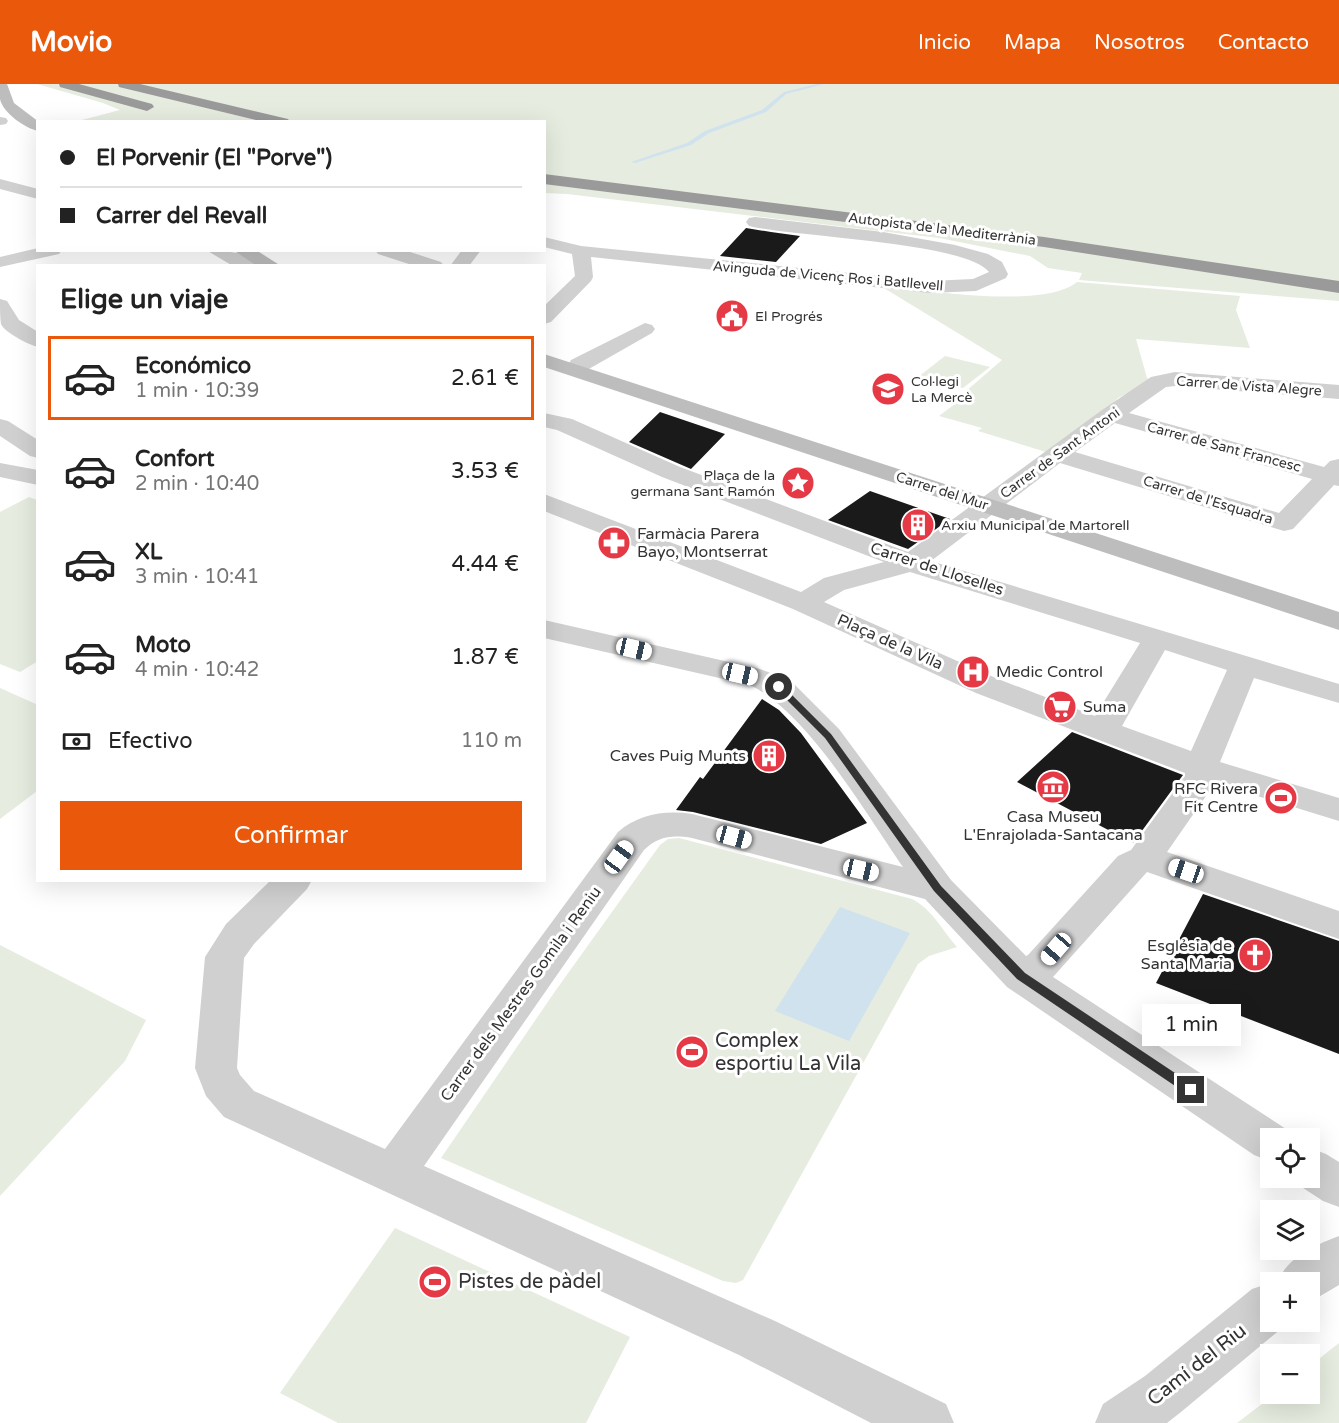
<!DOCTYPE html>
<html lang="es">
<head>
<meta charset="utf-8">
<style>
	:root { --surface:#fff; --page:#f6f6f6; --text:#222; --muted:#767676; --line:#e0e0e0; --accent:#ea580c }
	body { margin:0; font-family:"Varela Round",sans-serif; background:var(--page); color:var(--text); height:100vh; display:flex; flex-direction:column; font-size:22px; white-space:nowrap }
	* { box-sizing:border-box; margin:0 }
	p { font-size:20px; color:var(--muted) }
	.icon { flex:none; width:33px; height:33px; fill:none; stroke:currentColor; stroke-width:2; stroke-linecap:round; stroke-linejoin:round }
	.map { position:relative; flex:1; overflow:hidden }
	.sheet { position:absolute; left:36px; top:180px; width:510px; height:618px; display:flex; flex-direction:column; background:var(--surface); border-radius:0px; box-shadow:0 6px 24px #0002 }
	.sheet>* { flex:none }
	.banner { position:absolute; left:36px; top:36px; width:510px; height:132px; border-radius:0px; box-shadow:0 6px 24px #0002; display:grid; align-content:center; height:132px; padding:0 24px; background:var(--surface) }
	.buttons { position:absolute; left:1260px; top:1044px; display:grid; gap:12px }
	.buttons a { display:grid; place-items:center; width:60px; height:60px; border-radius:0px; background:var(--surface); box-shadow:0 6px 24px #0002; font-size:30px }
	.end { position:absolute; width:27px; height:27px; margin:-14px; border:8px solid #333; background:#fff; box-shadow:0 0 0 3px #fff }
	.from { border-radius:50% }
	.bubble { position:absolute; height:42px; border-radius:0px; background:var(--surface); box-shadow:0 6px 24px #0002; font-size:20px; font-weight:600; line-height:42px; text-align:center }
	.car { position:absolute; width:18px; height:36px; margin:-18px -9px; border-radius:8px; box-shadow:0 0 4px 2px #0007; background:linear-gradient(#fff 24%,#345 0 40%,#fff 0 76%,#345 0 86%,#fff 0) }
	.banner b { display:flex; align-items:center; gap:21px; height:57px; font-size:22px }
	.banner b+b { border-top:2px solid var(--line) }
	.banner i { width:15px; height:15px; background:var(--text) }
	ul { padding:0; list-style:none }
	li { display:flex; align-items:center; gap:18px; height:84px; margin:0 12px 9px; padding:0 12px; border:3px solid transparent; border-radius:0px }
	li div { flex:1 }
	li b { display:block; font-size:22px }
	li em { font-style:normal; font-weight:600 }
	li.current { border-color:var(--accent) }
	li>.icon { width:54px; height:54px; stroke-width:1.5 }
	h2 { padding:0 24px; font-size:27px; line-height:72px }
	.pay { display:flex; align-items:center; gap:15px; height:66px; padding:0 24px; font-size:22px }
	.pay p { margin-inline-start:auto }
	.button { display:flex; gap:12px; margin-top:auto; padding:12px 24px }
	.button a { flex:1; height:69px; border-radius:0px; background:var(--accent); color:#fff; font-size:24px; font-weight:600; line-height:69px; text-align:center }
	header { display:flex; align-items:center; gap:36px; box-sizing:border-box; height:84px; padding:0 30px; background:var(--accent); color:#fff }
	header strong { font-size:28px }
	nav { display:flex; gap:33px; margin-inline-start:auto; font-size:21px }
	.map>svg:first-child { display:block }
	.green { fill:#e6ecdf }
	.water { fill:#cfe2ee }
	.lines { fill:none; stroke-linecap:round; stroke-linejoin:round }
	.stream { fill:#cfe2ee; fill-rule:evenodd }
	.building { fill:#1a1a1a }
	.street { fill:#d0d0d0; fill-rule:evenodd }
	.secondary { fill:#bdbdbd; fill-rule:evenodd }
	.highway { fill:#9a9a9a; fill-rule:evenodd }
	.route { fill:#333 }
	.labels { text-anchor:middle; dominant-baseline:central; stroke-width:6; stroke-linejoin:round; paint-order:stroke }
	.far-street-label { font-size:14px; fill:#333; stroke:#fff }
	.far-poi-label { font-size:14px; fill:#333; stroke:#fff; text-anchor:start }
	.poi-label { font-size:16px; fill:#333; stroke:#fff; text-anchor:start }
	.street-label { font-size:16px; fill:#333; stroke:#fff }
	.near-poi-label { font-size:20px; fill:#333; stroke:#fff; text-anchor:start }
	.near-street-label { font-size:20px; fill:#333; stroke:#fff }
</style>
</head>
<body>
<header>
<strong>Movio</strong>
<nav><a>Inicio</a><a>Mapa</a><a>Nosotros</a><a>Contacto</a></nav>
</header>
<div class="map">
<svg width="1339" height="1339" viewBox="0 0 1339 1339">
	<rect width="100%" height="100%" fill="#fff"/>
	<path class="green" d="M37 0H1339V217L1079 196 1082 189 1048 184 1030 172 939 154 567 110 545 109 544 38 78 37 120 26 103 19Z
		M1077 198 1240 212 1236 226 1250 264 1136 255 1147 294 1152 297 1118 314 1105 328 1046 368 978 347 982 344 939 332 968 310 965 308 1002 276 879 201C922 206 1043 226 1077 198Z
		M945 272 990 283 963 304 918 293Z
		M29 413 37 416 38 577 20 588 0 580V428Z
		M0 604 38 621 37 707 0 735Z
		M679 754 912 815C933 826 941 845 957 863L929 872 918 880 743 1196 736 1199 723 1197 441 1074 556 906 660 761 668 755Z
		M0 861 146 936 125 977 0 1112Z
		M395 1144 630 1253 586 1339H338L280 1309Z
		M1339 1259V1339H1237L1275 1310H1310V1282Z"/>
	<path class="water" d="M840 823 910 849 849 957 775 927Z"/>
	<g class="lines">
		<path class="stream" d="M817 0H824L786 10 766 28 709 49 691 61 635 79 631 78 687 59 705 47 762 26 784 8Z
			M1336 0H1339V2Z"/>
	</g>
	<path class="building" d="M746 144 771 148 800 152 776 178 720 172Z
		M660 328 725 350 691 385 629 358Z
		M870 407 950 435 908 465 828 436Z
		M762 615 779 626 801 649 867 739 821 760 693 728 676 726 700 693 703 695Z
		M1072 648 1183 691 1133 759 1017 698Z
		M1203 810 1339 857V970L1156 899Z"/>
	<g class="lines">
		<path class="street" d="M0 33 6 34 8 37 6 40 0 41Z
			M0 95 38 105V115L0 105Z
			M755 133 883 148 955 161 988 170 1002 178 1008 190 1006 194 976 207 930 209 591 173 593 193 591 197 551 238 544 240V222L575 192 572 170 544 163V153L581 162 930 197 973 195 989 188C965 158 794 153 749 142L746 138 749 134Z
			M38 164V166H62L59 170 0 183V173Z
			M206 166C230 166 252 172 274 178L277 182H233Z
			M375 166H404L441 178 444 182H415L378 170Z
			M462 166H481L469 182H450Z
			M0 215 7 217 19 236 38 248V263C29 261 4 248 1 240 0 233 0 222 0 215Z
			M645 239 652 241 655 245 652 249 587 286 579 287 571 286 568 281 571 276Z
			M1175 288 1339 301V315L1175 302 1166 303 1129 329 1324 383 1330 377 1339 375V402L1334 401 1293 445 1284 447 1060 379 931 477 1339 600V619L1254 594 1220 678 1339 714V737L1215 699 1167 768 1339 827V855L1147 788 1053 893 1286 1045 1291 1054H1270V1077L1254 1071 1007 903 925 815 692 754C672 751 659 752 644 766L424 1082 775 1237 946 1320 954 1339H871L739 1271 224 1033 206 1012 195 984 205 873 226 840 271 796H312L307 805 254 860 244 874 237 984 240 991 254 1007 385 1065 618 748C639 730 665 726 692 730L903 783C866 730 808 629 750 601L544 554V536L760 585 790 596 839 645 951 796 1026 872 1028 871 1118 772 1131 766 1185 692V689L976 609 793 525 544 427V410L801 508 824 494 884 478 662 393 557 346 544 343V329L572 335 680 383 908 468 1102 326 1151 293ZM1115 339 1312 395 1279 429 1075 368ZM910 488 1140 559 1095 632 998 595 824 518 844 506ZM1165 566 1227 586 1191 667 1122 642Z
			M0 335 8 337 38 356V374L30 372 0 352Z
			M0 379 38 386V401L0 393Z
			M1310 1064 1326 1070 1339 1078V1123L1323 1117 1294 1098 1292 1094H1310Z
			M1339 1152V1201L1310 1218V1198H1278C1286 1174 1315 1161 1339 1152Z
			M1270 1199V1238L1288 1239 1181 1328 1167 1339H1095L1103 1320 1145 1292 1252 1205Z"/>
		<path class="secondary" d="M0 0H7L14 19 39 38 38 47C25 44 3 29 0 15 0 11 0 5 0 0Z
			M233 166H256L281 182H257Z
			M544 270 1339 528V546L544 283Z"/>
		<path class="highway" d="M59 0H79L152 20 154 23 147 27 60 3Z
			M118 0H140L288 35 290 38H264L119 3Z
			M544 90 1044 153 1339 197V209L1044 163 544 100Z"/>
	</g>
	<path class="route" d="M776 601H782L831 650 941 802 1025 889 1196 1003 1198 1006 1196 1010H1187L1017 895 934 807 825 654 776 605Z"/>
	<defs>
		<g id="civic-disc" transform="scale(1.725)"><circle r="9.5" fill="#e63946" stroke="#fff"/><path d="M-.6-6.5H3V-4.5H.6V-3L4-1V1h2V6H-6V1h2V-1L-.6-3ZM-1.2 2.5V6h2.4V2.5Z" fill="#fff"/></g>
		<g id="school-disc" transform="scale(1.725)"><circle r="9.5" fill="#e63946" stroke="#fff"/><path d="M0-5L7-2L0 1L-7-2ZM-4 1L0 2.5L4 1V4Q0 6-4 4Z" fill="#fff"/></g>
		<g id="sight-disc" transform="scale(1.725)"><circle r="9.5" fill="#e63946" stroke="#fff"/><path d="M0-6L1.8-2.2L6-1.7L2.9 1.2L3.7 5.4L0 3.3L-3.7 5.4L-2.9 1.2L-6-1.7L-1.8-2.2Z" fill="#fff"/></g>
		<g id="building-disc" transform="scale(1.725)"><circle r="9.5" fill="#e63946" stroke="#fff"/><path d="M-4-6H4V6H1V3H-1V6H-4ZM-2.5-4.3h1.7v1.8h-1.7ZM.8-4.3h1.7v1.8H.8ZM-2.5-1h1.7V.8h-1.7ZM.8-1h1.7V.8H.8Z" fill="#fff"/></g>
		<g id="pharmacy-disc" transform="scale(1.725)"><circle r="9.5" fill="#e63946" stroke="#fff"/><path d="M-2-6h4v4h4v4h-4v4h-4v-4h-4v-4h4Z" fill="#fff"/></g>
		<g id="hospital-disc" transform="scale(1.725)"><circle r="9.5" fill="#e63946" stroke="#fff"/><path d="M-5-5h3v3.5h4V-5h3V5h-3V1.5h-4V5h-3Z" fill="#fff"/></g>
		<g id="supermarket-disc" transform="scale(1.725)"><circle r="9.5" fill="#e63946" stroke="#fff"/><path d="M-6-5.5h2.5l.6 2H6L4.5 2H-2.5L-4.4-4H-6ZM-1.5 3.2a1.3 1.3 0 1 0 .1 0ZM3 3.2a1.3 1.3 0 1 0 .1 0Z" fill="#fff"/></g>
		<g id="museum-disc" transform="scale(1.725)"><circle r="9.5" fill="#e63946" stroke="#fff"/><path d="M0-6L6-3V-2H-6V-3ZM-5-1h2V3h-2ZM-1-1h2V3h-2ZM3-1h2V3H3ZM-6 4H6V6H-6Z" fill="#fff"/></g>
		<g id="stadium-disc" transform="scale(1.725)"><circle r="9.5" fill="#e63946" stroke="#fff"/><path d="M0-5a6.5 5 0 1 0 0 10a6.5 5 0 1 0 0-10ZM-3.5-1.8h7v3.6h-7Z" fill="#fff"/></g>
		<g id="church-disc" transform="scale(1.725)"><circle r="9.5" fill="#e63946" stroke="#fff"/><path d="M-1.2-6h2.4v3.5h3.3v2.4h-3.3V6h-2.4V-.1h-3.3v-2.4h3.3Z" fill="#fff"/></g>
	</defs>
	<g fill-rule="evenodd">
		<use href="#civic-disc" x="732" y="232"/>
		<use href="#school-disc" x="888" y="305"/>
		<use href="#sight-disc" x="798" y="399"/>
		<use href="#building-disc" x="918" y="441"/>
		<use href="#pharmacy-disc" x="614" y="459"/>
		<use href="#hospital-disc" x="973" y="588"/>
		<use href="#supermarket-disc" x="1060" y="623"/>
		<use href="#building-disc" x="769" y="672"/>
		<use href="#museum-disc" x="1053" y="703"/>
		<use href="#stadium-disc" x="1281" y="714"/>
		<use href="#church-disc" x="1255" y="871"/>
		<use href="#stadium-disc" x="692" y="968"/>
		<use href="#stadium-disc" x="435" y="1198"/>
	</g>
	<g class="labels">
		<g class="far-street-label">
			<text transform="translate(942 145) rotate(7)">Autopista de la Mediterrània</text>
			<text transform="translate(828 192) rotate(5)">Avinguda de Vicenç Ros i Batllevell</text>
			<text transform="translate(1249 302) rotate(4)">Carrer de Vista Alegre</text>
			<text transform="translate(1224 363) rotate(15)">Carrer de Sant Francesc</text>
			<text transform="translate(1060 369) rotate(-36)">Carrer de Sant Antoni</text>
			<text transform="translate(942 407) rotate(18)">Carrer del Mur</text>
			<text transform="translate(1208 416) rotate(17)">Carrer de l'Esquadra</text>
		</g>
		<g class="far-poi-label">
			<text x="755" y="232">El Progrés</text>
			<text x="911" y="297">Col·legi<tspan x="911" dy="16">La Mercè</tspan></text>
			<text x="775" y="391" text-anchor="end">Plaça de la<tspan x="775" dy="16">germana Sant Ramón</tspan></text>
			<text x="941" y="441">Arxiu Municipal de Martorell</text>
		</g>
		<g class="poi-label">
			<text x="637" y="450">Farmàcia Parera<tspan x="637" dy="18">Bayo, Montserrat</tspan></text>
			<text x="996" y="588">Medic Control</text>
			<text x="1083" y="623">Suma</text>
			<text x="746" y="672" text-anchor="end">Caves Puig Munts</text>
			<text x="1258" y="705" text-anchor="end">RFC Rivera<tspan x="1258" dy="18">Fit Centre</tspan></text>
			<text x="1053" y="733" text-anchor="middle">Casa Museu<tspan x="1053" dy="18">L'Enrajolada-Santacana</tspan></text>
			<text x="1232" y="862" text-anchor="end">Església de<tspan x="1232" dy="18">Santa Maria</tspan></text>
		</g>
		<g class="street-label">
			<text transform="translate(937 485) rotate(18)">Carrer de Lloselles</text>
			<text transform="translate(890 558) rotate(24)">Plaça de la Vila</text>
			<text transform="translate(521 910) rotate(-54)">Carrer dels Mestres Gomila i Reniu</text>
		</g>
		<g class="near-poi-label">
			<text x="715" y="957">Complex<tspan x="715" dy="23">esportiu La Vila</tspan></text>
			<text x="458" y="1198">Pistes de pàdel</text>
		</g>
		<g class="near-street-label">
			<text transform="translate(1197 1281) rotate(-38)">Camí del Riu</text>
		</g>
	</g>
</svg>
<div class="buttons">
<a><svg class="icon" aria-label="locate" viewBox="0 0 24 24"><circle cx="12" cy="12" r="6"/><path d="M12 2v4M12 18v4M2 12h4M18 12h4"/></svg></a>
<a><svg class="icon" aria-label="layers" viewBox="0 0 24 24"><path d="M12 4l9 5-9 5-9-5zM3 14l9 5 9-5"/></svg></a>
<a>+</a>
<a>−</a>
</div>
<i class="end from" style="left:779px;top:603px"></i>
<i class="end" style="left:1191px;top:1006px"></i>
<div class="bubble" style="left:1142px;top:920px;width:99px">1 min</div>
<i class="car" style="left:634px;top:565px;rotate:103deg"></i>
<i class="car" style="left:740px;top:590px;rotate:103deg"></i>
<i class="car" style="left:734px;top:753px;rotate:105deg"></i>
<i class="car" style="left:619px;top:773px;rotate:36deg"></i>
<i class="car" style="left:861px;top:786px;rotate:103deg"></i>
<i class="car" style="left:1186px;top:787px;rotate:289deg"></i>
<i class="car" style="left:1056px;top:865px;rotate:221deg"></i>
<div class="banner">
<b><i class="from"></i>El Porvenir (El &quot;Porve&quot;)</b>
<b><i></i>Carrer del Revall</b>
</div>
<section class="sheet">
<h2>Elige un viaje</h2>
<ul>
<li class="current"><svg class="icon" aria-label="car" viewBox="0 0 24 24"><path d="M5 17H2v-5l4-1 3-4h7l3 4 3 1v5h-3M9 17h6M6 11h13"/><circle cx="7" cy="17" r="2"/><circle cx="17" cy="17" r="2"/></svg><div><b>Económico</b><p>1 min · 10:39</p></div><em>2.61 €</em></li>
<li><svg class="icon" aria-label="car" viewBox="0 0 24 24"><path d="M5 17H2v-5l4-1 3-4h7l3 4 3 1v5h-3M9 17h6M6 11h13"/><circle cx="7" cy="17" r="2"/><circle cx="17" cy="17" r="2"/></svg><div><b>Confort</b><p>2 min · 10:40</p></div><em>3.53 €</em></li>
<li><svg class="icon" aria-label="car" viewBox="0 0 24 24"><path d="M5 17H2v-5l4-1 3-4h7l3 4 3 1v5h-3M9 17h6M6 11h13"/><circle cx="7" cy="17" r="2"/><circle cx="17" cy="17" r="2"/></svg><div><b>XL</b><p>3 min · 10:41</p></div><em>4.44 €</em></li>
<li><svg class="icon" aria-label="car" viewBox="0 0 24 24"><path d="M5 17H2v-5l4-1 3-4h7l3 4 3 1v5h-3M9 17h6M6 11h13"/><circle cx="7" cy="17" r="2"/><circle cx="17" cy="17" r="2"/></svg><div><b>Moto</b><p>4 min · 10:42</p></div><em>1.87 €</em></li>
</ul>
<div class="pay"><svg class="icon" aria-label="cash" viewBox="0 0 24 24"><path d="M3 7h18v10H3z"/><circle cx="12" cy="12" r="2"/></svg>Efectivo<p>110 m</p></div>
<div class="button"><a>Confirmar</a></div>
</section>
</div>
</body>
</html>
